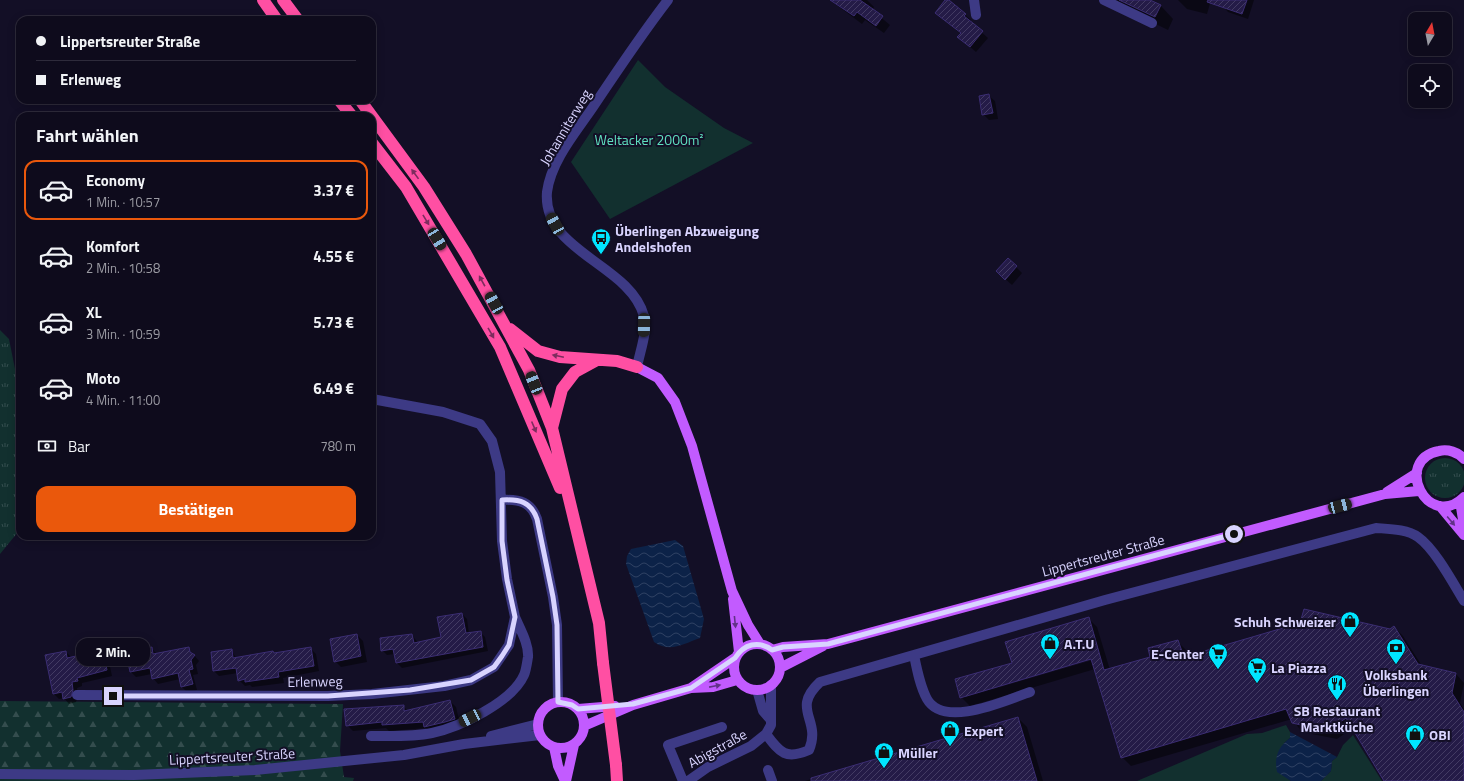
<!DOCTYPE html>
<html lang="de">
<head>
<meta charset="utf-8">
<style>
	:root { --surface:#0e0b1c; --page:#171425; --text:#f1f3f6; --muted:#9b9ba3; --line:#2e2b3b; --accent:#ea580c }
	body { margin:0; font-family:"Titillium Web",sans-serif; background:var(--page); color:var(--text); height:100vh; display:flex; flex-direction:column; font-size:15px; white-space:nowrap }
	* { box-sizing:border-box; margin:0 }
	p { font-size:13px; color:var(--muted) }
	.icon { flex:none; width:22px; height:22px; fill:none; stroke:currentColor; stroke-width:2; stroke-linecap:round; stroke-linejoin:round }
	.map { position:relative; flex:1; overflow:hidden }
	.drawer { position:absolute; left:16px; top:112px; width:360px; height:428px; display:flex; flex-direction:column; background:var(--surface); border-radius:12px; box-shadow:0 2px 10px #0003,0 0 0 1px var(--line) }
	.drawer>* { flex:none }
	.guide { position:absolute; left:16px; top:16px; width:360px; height:88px; border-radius:12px; box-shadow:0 2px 10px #0003,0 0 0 1px var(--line); display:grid; align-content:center; height:88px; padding:0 20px; background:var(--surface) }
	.needle { width:26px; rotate:10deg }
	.controls { position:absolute; left:1408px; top:12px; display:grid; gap:8px }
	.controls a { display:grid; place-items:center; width:44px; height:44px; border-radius:8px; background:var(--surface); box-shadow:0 2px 10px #0003,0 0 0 1px var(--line); font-size:20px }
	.end { position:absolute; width:18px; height:18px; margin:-9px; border:5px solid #d9d4ff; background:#111; box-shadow:0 0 0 2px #111 }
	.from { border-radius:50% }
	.bubble { position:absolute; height:28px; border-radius:12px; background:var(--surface); box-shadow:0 2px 10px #0003,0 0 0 1px var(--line); font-size:13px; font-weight:700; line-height:28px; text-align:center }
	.car { position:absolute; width:12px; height:24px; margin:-12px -6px; border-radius:5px; box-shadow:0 0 3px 1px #0007; background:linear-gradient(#222 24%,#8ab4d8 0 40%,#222 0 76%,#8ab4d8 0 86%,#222 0) }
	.guide b { display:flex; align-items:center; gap:14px; height:38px; font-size:15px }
	.guide b+b { border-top:1px solid var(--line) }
	.guide i { width:10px; height:10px; background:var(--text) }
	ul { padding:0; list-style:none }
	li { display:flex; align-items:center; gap:12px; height:60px; margin:0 8px 6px; padding:0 12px; border:2px solid transparent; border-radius:12px }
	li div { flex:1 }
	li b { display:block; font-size:15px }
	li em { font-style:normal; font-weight:700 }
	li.selected { border-color:var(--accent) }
	li>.icon { width:36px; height:36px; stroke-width:1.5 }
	h2 { padding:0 20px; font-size:18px; line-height:48px }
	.pay { display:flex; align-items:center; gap:10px; height:44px; padding:0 20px; font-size:15px }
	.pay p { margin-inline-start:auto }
	.primary-button { display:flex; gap:8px; margin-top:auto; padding:8px 20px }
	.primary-button a { flex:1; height:46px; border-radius:12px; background:var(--accent); color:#fff; font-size:16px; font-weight:700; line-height:46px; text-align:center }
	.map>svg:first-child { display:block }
	.grass { fill:url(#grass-tufts) }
	.forest { fill:url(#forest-firs) }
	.green { fill:#12302f }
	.water { fill:url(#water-waves) }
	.shadow { fill:#0007; fill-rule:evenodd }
	.building { fill:url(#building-hatch); stroke:#3b2d73 }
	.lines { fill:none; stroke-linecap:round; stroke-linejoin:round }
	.minor { stroke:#3d3a85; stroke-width:10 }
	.major { stroke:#c25bff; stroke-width:10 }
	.highway { stroke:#ff4fa3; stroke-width:12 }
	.highway-bridge { stroke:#ff4fa3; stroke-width:12 }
	.oneway { fill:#7d2c5e }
	.oneway2 { fill:#623188 }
	.route { stroke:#d9d4ff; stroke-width:5 }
	.labels { text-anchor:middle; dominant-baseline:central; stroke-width:4; stroke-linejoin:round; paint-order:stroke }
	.street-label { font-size:14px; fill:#d9d4ff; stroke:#130f26 }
	.park-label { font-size:14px; fill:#5fe0c0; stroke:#130f26 }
	.poi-label { font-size:14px; font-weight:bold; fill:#d9d4ff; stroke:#130f26; text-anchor:start }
</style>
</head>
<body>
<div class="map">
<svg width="1464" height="781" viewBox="0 0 1464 781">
	<defs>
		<pattern id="grass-tufts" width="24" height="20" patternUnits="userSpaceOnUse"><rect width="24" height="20" fill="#12302f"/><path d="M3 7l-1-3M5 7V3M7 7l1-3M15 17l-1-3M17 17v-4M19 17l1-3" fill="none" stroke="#344d4e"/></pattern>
		<pattern id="forest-firs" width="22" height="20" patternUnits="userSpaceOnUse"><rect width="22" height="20" fill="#12302f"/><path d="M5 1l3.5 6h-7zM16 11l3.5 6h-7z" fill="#344d4e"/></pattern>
		<pattern id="water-waves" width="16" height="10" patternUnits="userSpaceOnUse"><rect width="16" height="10" fill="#0c2248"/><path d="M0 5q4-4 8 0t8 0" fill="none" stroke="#2f4163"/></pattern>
		<pattern id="building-hatch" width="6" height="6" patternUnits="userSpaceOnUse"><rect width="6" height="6" fill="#241b47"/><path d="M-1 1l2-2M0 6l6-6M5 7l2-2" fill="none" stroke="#433b63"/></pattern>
	</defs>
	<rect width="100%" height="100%" fill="#130f26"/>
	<path class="grass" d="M0 330 9 339 20 394V514L18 532 0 554Z
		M1425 478a20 20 0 1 1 40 0a20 20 0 1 1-40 0Z"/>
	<path class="forest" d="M0 701 343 704 340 751 344 777 354 778 353 781H0Z"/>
	<path class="green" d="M638 60 665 87 724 128 753 143 610 219 571 162Z
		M1286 725 1290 732V738L1284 743 1286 777 1291 781H1137L1247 734 1262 733Z
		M1353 735 1382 781H1321L1331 771 1332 761 1337 757 1343 745Z"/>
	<path class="water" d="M675 540 683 546 704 619 700 638C683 644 670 653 654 642L626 564 627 556 631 549Z
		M1290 732 1337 757 1332 761 1331 771 1321 781H1291L1277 772C1274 757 1278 747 1290 738Z"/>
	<path class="shadow" d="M830 0H867L874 7 872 10 890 25 884 33 865 20 862 24Z
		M946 0 965 15 971 20 970 22 988 38 976 52 959 37 961 34 942 18Z
		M1117 0H1148L1161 6 1173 19 1168 30 1127 10Z
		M1178 0H1211L1207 14 1187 9Z
		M1225 0H1254L1248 19 1228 12 1223 6Z
		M989 96 995 101 998 119 989 120 983 114Z
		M1008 259 1022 273 1012 285 1003 277Z
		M462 614 467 619 469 634 480 632 485 637 488 651 402 668 397 663 395 654 387 655 382 650 412 635 418 643 442 638Z
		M1088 618 1097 627 1110 670 1151 657 1177 641 1186 650 1189 657 1390 630 1394 627 1403 636 1422 666 1456 674 1464 683 1460 703 1464 709V781H1385L1353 728 1337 739 1302 732 1292 719 1131 766 1122 757 1095 669 970 706 961 697ZM1095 657 1096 659 965 697V695Z
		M357 635 363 641 367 662 341 667 335 661Z
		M151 648 157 654 188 648 199 661 196 665 198 674 193 675 197 690 187 692 182 687 180 679 158 684 153 678 152 674 136 677 131 672 127 653Z
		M310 648 316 654 319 671 283 678 284 683 252 687 250 685 245 686 239 680 238 673 219 676 214 671 231 650 237 659 273 652 275 654Z
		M102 651 108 657 112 676 82 683V686L77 688 78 696 76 702 69 704 64 698 59 699 54 694 66 652 72 658Z
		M450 701 456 707 460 724 431 733 426 728 389 731 386 728 353 731 347 725 403 706 408 711Z
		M1018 718 1027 727 1043 781H805Z"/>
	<path class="building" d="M830 0H860L883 16 876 26 857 12 854 16Z
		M945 0H949L966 14 964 16 983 31 970 47 957 37 961 33 935 13Z
		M1119 0H1150L1161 5 1155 17Z
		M1208 0H1247L1242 14 1207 2Z
		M989 94 993 113 982 115 979 96Z
		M1008 258 1017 266 1005 280 996 271Z
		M1304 609 1390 629 1394 626 1418 664 1456 673 1452 693 1464 712V781H1384L1346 718 1328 731 1292 723 1286 709 1121 758 1091 659 960 698 955 679 1012 663 1005 642 1089 617 1104 670 1150 657 1148 648 1178 640 1184 657 1300 623Z
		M462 613 466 633 481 631 483 647 396 663 393 649 381 651 380 638 412 634 414 643 441 637 437 617Z
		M357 634 361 656 334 662 330 639Z
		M152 647 153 654 189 647 190 652 195 655 191 660 193 669 189 670 193 684 181 687 178 673 152 679 150 668 130 672 126 653Z
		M311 647 314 666 278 672 279 677 245 682V679L238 681 236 668 213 671 211 652 232 649 233 658 273 651 274 653Z
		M103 650 107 670 77 678 78 681 72 682 73 690 71 697 63 699 62 692 53 694 45 655 66 651 67 658Z
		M450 700 455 719 445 722 424 727 423 722 382 725V722L346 726 344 709 404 705V711Z
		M1018 717 1037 781H811V778Z"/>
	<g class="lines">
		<path class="minor" d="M974 0 976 15
			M1104 0 1152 23
			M637 367C640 351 648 331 644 316 630 264 542 252 547 192 551 161 576 132 593 107 617 71 641 35 668 0
			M502 500C520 499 531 502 537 519L553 597 557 625 558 702
			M914 655C917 670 920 686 927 699 944 729 1006 700 1030 692
			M757 690 763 711 770 719
			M77 695 328 696 372 694 444 686 471 680 494 667 509 645 515 617 507 579 502 541 500 472 492 441 480 424 443 412 372 399
			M766 734C780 753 786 760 809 750 822 719 790 710 820 682L1105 600 1376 528C1389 529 1407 529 1418 537 1435 549 1453 583 1464 601
			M371 736C391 736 412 737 432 733 460 727 512 702 524 675 526 671 527 663 528 657 529 644 520 629 515 617
			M491 736 538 724
			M768 770 772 781
			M0 774 134 775 255 770 404 755 464 744 540 735
			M683 781 668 745 722 727
			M688 781 708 767 751 746 766 734 771 725V685"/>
		<path class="major" d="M637 367 658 378 675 402 692 446 732 591 748 625 760 644
			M1464 459C1458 452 1448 449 1439 451 1392 460 1428 532 1464 497
			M1387 492 1417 473
			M1460 501 1464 526
			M1440 506 1464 535
			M733 599 739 652
			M734 667a23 23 0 1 1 46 0a23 23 0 1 1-46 0Z
			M772 650 783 647 828 644 1385 494 1419 491
			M780 668 823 646
			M691 688 735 658
			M538 725a23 23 0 1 1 46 0a23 23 0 1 1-46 0Z
			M578 709 615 706
			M584 726 633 705 691 688 713 687 737 680
			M554 747 558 766 565 781
			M566 781 574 745"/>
		<path class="highway" d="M263 0 277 20
			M283 0 298 20
			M339 100 352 116
			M360 100 424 187 466 254 529 370 552 428 599 623 603 663
			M372 143 406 187 500 347 560 488
			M510 329 538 351 560 357 617 361 637 367
			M552 428 562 389 575 372 597 360
			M616 765 617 781"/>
		<path class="highway-bridge" d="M603 663 616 765"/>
	</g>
	<defs><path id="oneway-solid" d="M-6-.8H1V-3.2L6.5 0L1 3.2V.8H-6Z"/></defs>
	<g class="oneway">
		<use href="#oneway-solid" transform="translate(415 174) rotate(-126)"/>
		<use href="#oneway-solid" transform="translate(426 220) rotate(59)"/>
		<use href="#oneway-solid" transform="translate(482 281) rotate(-119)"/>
		<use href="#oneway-solid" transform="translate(491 333) rotate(60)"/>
		<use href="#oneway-solid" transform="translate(558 356) rotate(-168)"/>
		<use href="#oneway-solid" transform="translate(534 427) rotate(67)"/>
	</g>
	<g class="oneway2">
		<use href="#oneway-solid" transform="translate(1451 521) rotate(50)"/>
		<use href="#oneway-solid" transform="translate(735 622) rotate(84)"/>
		<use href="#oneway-solid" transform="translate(715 686) rotate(-11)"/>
	</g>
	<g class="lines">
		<path class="route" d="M113 696H328L410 690 471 680 494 667 502 656 509 645 515 617 507 580 502 541V500C520 499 531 502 537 519L553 597 557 625 558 702 572 705 578 709 633 704 691 688 735 658C744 644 758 640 772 650L783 647 828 644 1234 534"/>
	</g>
	<defs>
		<g id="bus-pin" transform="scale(1)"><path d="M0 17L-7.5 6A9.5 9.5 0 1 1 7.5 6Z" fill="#00e5ff" stroke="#130f26"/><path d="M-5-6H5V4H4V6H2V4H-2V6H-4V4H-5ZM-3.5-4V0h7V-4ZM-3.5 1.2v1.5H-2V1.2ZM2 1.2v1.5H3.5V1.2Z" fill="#111"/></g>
		<g id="shop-pin" transform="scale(1)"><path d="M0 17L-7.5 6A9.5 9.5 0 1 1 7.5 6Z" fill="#00e5ff" stroke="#130f26"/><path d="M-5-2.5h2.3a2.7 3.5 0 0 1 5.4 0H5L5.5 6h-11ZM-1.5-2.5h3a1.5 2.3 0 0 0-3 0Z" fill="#111"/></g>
		<g id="bank-pin" transform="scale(1)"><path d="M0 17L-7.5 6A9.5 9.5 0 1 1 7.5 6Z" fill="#00e5ff" stroke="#130f26"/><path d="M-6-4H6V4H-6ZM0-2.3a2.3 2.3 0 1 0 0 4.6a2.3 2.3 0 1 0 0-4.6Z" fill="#111"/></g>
		<g id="supermarket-pin" transform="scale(1)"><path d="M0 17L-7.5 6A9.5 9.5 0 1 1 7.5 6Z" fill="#00e5ff" stroke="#130f26"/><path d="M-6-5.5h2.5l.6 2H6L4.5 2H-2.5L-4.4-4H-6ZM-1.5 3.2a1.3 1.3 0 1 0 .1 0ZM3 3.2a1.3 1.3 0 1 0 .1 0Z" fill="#111"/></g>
		<g id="restaurant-pin" transform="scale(1)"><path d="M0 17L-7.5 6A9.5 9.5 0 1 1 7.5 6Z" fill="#00e5ff" stroke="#130f26"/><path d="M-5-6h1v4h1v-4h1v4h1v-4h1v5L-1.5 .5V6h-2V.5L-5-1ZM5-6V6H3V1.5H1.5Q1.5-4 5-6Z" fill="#111"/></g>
	</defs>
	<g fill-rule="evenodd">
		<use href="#bus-pin" x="601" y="238"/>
		<use href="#shop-pin" x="1350" y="621"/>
		<use href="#shop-pin" x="1050" y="643"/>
		<use href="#bank-pin" x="1396" y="648"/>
		<use href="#supermarket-pin" x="1218" y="653"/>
		<use href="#supermarket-pin" x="1257" y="667"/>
		<use href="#restaurant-pin" x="1337" y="684"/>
		<use href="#shop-pin" x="950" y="730"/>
		<use href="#shop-pin" x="1415" y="734"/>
		<use href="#shop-pin" x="884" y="752"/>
	</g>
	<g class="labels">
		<g class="street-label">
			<text transform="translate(565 127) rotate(-59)">Johanniterweg</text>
			<text transform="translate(1103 555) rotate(-15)">Lippertsreuter Straße</text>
			<text transform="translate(315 681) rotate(-1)">Erlenweg</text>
			<text transform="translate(717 748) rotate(-29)">Abigstraße</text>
			<text transform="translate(232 756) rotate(-3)">Lippertsreuter Straße</text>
		</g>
		<g class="park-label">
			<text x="649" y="139">Weltacker 2000m²</text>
		</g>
		<g class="poi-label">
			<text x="615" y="230">Überlingen Abzweigung<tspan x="615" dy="16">Andelshofen</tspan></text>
			<text x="1336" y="621" text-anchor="end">Schuh Schweizer</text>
			<text x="1064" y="643">A.T.U</text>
			<text x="1204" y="653" text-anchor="end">E-Center</text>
			<text x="1271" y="667">La Piazza</text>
			<text x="1396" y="674" text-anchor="middle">Volksbank<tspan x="1396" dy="16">Überlingen</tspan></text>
			<text x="1337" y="710" text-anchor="middle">SB Restaurant<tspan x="1337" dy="16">Marktküche</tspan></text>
			<text x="964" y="730">Expert</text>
			<text x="1429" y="734">OBI</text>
			<text x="898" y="752">Müller</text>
		</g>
	</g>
</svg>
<div class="controls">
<a><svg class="needle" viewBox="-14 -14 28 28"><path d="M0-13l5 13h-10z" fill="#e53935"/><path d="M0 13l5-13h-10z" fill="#9b9ba3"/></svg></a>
<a><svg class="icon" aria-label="locate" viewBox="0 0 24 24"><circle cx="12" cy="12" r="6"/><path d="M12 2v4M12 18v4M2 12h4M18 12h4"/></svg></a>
</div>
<i class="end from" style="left:1234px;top:534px"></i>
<i class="end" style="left:113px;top:696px"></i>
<div class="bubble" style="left:76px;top:638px;width:74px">2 Min.</div>
<i class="car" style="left:555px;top:224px;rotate:331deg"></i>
<i class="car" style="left:437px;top:239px;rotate:149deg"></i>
<i class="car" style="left:494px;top:303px;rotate:331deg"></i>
<i class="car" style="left:644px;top:325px;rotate:181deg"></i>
<i class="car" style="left:534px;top:383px;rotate:338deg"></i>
<i class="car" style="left:1340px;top:506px;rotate:75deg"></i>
<i class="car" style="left:470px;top:718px;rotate:244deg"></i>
<div class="guide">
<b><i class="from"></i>Lippertsreuter Straße</b>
<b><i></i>Erlenweg</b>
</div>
<section class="drawer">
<h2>Fahrt wählen</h2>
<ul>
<li class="selected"><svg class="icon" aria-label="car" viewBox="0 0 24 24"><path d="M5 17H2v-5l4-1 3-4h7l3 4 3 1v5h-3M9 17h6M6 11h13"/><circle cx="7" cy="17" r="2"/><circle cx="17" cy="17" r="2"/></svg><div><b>Economy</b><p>1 Min. · 10:57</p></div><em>3.37 €</em></li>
<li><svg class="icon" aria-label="car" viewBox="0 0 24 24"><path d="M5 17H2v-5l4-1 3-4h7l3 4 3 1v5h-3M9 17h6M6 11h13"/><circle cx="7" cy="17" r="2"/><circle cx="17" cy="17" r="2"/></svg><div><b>Komfort</b><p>2 Min. · 10:58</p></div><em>4.55 €</em></li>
<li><svg class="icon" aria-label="car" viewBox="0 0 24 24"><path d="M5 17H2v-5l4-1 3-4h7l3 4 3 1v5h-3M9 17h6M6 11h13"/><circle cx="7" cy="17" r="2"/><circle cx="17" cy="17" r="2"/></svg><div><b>XL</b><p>3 Min. · 10:59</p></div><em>5.73 €</em></li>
<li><svg class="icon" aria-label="car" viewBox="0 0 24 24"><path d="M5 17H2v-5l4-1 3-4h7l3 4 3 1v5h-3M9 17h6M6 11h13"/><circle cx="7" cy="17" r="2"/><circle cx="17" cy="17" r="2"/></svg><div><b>Moto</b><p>4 Min. · 11:00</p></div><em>6.49 €</em></li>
</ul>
<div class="pay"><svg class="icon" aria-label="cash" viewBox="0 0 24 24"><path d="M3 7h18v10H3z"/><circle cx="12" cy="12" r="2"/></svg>Bar<p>780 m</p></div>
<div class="primary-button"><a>Bestätigen</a></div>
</section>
</div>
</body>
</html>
